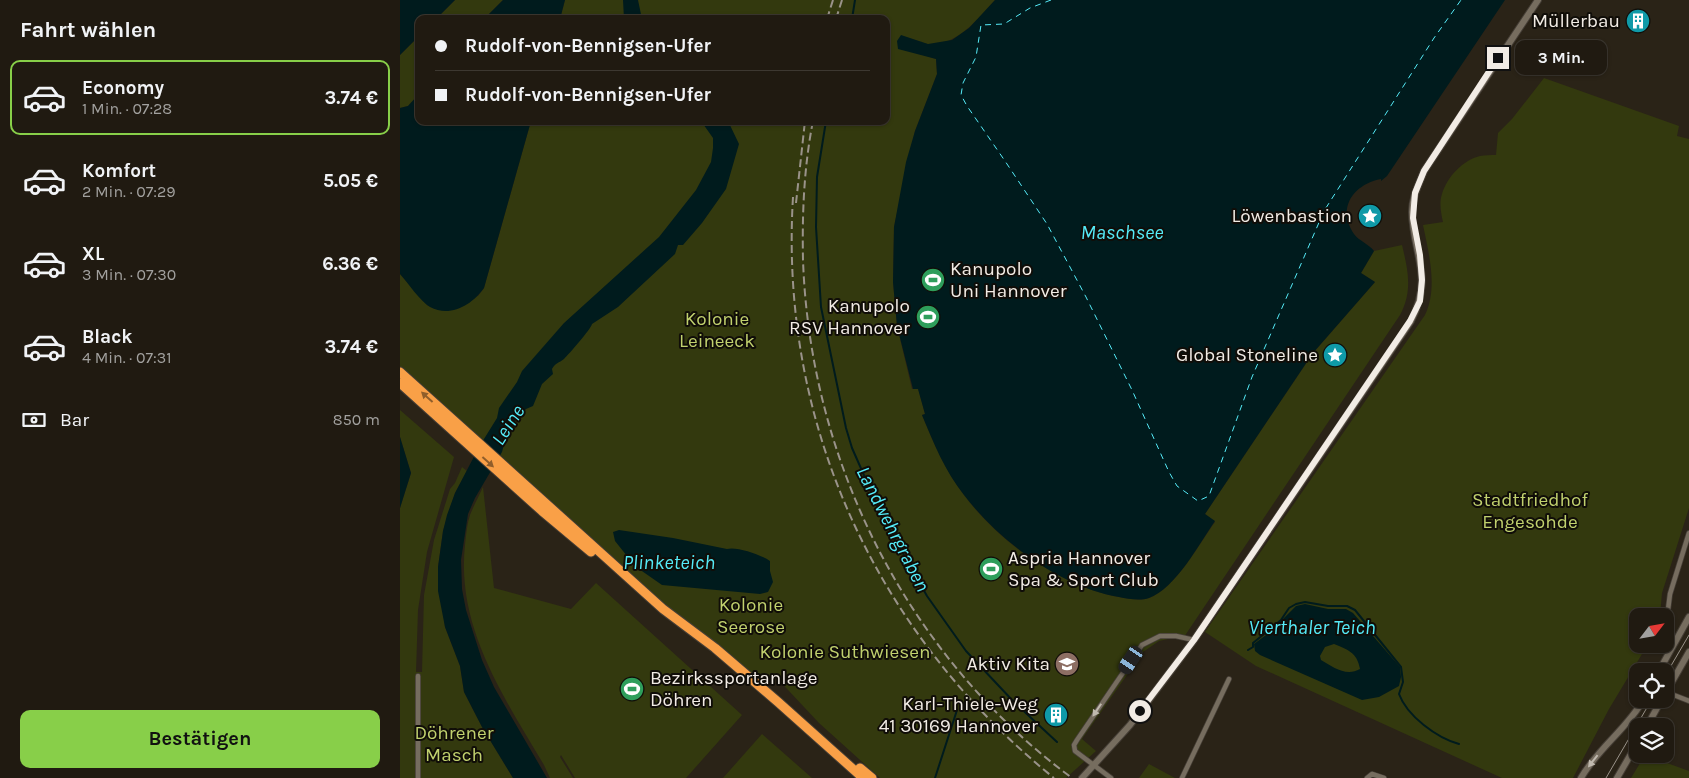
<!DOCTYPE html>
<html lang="de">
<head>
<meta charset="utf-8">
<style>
	:root { --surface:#201a11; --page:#28231a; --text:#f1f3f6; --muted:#a2a19f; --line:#3d3831; --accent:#88cf49 }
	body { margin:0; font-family:Karla,sans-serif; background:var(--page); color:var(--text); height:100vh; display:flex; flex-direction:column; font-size:19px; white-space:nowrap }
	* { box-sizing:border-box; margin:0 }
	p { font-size:16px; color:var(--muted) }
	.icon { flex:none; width:28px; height:28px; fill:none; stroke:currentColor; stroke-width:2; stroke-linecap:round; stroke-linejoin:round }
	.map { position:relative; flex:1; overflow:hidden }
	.drawer { display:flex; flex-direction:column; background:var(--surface); width:400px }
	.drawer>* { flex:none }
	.hud { position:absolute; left:15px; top:15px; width:475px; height:110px; border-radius:10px; box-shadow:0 1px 4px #0004,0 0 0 1px var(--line); display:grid; align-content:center; height:110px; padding:0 20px; background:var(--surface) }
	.needle { width:32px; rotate:59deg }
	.fabs { position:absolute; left:1229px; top:608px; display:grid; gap:10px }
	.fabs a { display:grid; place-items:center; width:45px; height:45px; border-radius:10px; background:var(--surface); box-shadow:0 1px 4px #0004,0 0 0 1px var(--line); font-size:25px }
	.end { position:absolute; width:22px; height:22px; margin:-11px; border:6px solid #f2ece5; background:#111; box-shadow:0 0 0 2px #111 }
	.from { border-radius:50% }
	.bubble { position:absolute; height:35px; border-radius:10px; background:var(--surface); box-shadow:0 1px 4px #0004,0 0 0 1px var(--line); font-size:16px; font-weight:700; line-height:35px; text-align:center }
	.car { position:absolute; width:15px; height:30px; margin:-15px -8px; border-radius:6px; box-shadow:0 0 4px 1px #0007; background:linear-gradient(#222 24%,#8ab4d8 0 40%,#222 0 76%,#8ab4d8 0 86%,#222 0) }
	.hud b { display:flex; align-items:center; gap:18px; height:48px; font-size:19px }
	.hud b+b { border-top:1px solid var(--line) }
	.hud i { width:12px; height:12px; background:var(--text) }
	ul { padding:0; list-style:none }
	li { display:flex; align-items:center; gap:15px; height:75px; margin:0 10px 8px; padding:0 10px; border:2px solid transparent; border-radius:10px }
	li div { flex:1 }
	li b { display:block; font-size:19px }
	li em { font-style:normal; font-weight:700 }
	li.current { border-color:var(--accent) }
	li>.icon { width:45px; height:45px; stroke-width:1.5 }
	h2 { padding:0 20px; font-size:22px; line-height:60px }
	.pay { display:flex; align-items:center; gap:12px; height:55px; padding:0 20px; font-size:19px }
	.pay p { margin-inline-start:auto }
	.primary-button { display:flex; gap:10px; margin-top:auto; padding:10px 20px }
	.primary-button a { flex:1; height:58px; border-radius:10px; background:var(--accent); color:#111; font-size:20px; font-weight:700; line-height:58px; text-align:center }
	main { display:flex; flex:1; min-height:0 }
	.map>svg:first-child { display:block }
	.green { fill:#33390e }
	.water { fill:#001b1d; fill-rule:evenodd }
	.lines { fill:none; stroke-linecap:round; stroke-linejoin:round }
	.stream { stroke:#001b1d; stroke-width:2 }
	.ferry { stroke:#55ebf8; stroke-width:1; stroke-dasharray:6 5; stroke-linecap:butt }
	.street-casing { stroke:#443d35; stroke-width:6 }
	.secondary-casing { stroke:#443d35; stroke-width:8 }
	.highway-casing { stroke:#443d35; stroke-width:11 }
	.street { stroke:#766d5f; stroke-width:4.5 }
	.secondary { stroke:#766d5f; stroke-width:6 }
	.highway { stroke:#f9a047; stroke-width:9 }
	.tram { stroke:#9a938a; stroke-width:1 }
	.rail { stroke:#9a938a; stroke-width:2; stroke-dasharray:8 4; stroke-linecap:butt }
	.oneway { fill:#905e2b }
	.oneway2 { fill:#c0b9af }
	.route { stroke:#f2ece5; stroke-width:6 }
	.labels { text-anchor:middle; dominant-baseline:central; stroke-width:4; stroke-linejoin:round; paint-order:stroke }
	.poi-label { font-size:19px; fill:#f2ece5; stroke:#100d08; text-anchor:end }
	.park-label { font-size:19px; fill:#c1d16e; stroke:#100d08 }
	.water-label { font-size:20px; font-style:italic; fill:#55ebf8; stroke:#100d08 }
</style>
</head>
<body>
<main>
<section class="drawer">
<h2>Fahrt wählen</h2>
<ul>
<li class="current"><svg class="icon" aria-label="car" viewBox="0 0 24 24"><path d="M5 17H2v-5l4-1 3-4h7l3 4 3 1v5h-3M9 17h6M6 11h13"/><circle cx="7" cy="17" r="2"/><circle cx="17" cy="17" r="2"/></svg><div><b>Economy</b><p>1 Min. · 07:28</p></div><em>3.74 €</em></li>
<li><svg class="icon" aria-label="car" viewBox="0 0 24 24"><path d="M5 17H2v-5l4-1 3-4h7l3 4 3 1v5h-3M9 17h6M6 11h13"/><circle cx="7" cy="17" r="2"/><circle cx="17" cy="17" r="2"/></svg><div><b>Komfort</b><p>2 Min. · 07:29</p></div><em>5.05 €</em></li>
<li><svg class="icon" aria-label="car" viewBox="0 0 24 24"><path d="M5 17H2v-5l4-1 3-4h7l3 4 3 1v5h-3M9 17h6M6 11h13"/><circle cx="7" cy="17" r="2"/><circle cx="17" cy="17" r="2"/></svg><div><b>XL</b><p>3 Min. · 07:30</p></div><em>6.36 €</em></li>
<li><svg class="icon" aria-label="car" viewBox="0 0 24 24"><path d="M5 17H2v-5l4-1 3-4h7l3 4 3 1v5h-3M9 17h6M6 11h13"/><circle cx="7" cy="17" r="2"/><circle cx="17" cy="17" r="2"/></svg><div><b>Black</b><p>4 Min. · 07:31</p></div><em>3.74 €</em></li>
</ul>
<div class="pay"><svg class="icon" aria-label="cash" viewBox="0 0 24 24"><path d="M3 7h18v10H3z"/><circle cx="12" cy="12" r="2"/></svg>Bar<p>850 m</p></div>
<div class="primary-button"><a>Bestätigen</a></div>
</section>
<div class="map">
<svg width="1289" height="778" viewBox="0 0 1289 778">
	<rect width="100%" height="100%" fill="#2a2317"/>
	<path class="green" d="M55 0H103L84 19H36Z
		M165 0H595C577 20 553 51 522 43V41L518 53 536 59 537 74 515 131 494 227 493 282 497 326 512 389 518 388 525 414 522 415C534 444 545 470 564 495 599 542 661 587 719 597 728 599 740 601 749 598 776 588 799 544 815 522L805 514 913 353 975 282 961 273 974 251 1002 245C1008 270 1013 291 1000 315L782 640 777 637 759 641 743 652 682 739 696 751 666 778H480L419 723 374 675 362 693 0 367V274L28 306 78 296 84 288 131 121H486V19H160Z
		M19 36V94L8 106 0 108V55Z
		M1144 78 1279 126 1277 136 1289 139V508L1262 593 1260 616H1238V644H1248L1209 709 1173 778H1102L856 666 805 632 1025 315C1038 288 1029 254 1023 225L1043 222C1041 213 1039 203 1042 194 1047 177 1063 160 1080 156 1085 155 1091 155 1096 155L1098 133 1112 119Z
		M0 410 54 457 27 552 18 610 16 672H22L24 595 34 540 50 489 55 483 62 467 67 471 55 493 43 531 38 567 45 627 60 666 64 692 82 727 113 778H0V508L11 473 0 437Z
		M83 487 94 588 171 609 196 583 342 715 286 778H175L161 755 160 757 173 778H150L144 765C104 697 56 628 65 545 66 535 67 524 70 515 74 505 79 496 83 487Z
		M362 734 412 778H323Z
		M1245 755 1289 771V778H1231Z
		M749 764 775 778H739Z"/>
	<path class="water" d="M0 0H55L36 19H19V36L0 55Z
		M103 0H165L160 19H84Z
		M223 0H238L242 19H224Z
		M595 0H1105L987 176 981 181V179C954 184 936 208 954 234 959 241 969 244 974 251L961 273 975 282 913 353 805 514 815 521C799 544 776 588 749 598 740 601 729 599 719 597 661 587 600 542 564 495 545 471 534 444 522 415L525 414 518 389H513L497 326 493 282 494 227 506 162 515 131 537 74 536 59 498 49 497 41 501 35 528 44 552 40 569 28Z
		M19 94V121H131L84 288C72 305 50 318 30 307 20 301 8 283 0 274V108L8 106Z
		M301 121H328L339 144 326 189 302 223 283 245H278L275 254 218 307 192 324C191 329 169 354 164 359 159 363 155 363 152 369L153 374 142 384 133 406 126 409 116 419 107 433 102 452 75 498 68 514 61 560 62 589 66 610 82 660 94 687 147 778H113L82 727 64 692 60 666 45 627 38 591V567L43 531 47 515 55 493 79 447 97 418 99 408 117 382 122 371 164 323 259 237 296 190 311 162 313 148V138Z
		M0 437 11 473 0 508Z
		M219 530 273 538 327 549C336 546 362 555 370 561V571L373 582 368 592 360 594 262 585 239 569 227 556 215 541 213 532Z
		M905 604 928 609H946L953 613 1000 667 1001 677 999 686 979 697 962 700 860 655 855 651 854 644 870 632 896 606ZM934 644C948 650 957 652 960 669 946 677 933 667 921 660L920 656 925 647Z"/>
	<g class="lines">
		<path class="stream" d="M452 19 455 0
			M426 121 417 177 416 227 421 307 446 428 452 448 482 516 527 596 566 651 613 701 657 742
			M848 650 853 647V643L881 620 889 608 896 604 905 602 928 606H947L955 610 1001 667 1003 682 999 694C1007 716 1037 738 1059 744
			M535 778 557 710"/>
		<path class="ferry" d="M651 0 630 8 604 24 581 25 576 57 563 83 561 95 567 106 605 161 647 224 686 297 732 390 769 472 777 486 798 501 809 496 852 377 924 211 1034 38 1061 0"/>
		<g class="street-casing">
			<path id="street" d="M1268 610 1270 594 1289 533
				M1266 692 1289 701
				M18 778V676
				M711 778 675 751 674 745 677 740 742 645 760 636H776L794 640
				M782 778 829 679
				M967 778 972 774 984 778"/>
		</g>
		<g class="secondary-casing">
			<path id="secondary" d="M1259 671 1289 617
				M1265 694 1289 652
				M1247 726 1262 699
				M682 778 730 725 794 640 1011 321C1034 276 1013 255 1012 212 1012 197 1019 184 1024 171L1138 0
				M1181 778C1198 748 1227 729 1244 699
				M1217 778 1238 742"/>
		</g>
		<g class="highway-casing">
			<path id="highway" d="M0 372 263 609 315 648 378 702 463 778
				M0 383 142 511 191 552
				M460 768 472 778"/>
		</g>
		<use href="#street" class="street"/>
		<use href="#secondary" class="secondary"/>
		<use href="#highway" class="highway"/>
		<path class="tram" d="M1265 676 1289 635
			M1206 778 1252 699"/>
		<path class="rail" d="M427 19 433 0
			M436 19 442 0
			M413 121C404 166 402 214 403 260 410 463 508 657 672 778
			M393 197C379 425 477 635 654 778
			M396 203 405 121"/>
	</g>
	<defs><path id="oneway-solid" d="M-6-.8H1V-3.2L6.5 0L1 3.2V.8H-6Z" transform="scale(1.25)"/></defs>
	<g class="oneway">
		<use href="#oneway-solid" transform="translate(27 397) rotate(-138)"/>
		<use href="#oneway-solid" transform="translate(88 462) rotate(42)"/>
	</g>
	<g class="oneway2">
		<use href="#oneway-solid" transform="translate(697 710) rotate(124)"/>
		<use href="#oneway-solid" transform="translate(1193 761) rotate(128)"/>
	</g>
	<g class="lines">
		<path class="route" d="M740 711 794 640 1010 321 1020 301 1022 280 1020 255 1013 218 1015 193 1024 171 1098 58"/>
	</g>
	<defs>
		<g id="building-disc" transform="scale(1.25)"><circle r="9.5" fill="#0f9aa8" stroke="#100d08"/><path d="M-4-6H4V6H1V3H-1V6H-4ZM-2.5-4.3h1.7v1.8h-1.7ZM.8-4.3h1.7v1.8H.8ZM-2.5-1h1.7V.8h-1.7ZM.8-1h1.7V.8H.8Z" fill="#fff"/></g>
		<g id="sight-disc" transform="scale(1.25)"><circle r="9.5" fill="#0f9aa8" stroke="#100d08"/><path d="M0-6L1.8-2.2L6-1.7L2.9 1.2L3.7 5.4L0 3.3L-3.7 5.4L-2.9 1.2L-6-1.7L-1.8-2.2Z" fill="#fff"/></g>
		<g id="stadium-disc" transform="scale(1.25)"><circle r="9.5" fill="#2e9e5b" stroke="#100d08"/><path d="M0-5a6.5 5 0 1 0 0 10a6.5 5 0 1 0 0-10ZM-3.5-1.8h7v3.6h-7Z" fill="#fff"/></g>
		<g id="school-disc" transform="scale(1.25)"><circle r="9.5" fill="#8d6e63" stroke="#100d08"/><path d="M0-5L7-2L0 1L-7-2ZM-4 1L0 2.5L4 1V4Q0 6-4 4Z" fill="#fff"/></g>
	</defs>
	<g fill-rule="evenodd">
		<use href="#building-disc" x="1238" y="21"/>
		<use href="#sight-disc" x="970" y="216"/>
		<use href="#stadium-disc" x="533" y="280"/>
		<use href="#stadium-disc" x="528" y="317"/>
		<use href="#sight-disc" x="935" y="355"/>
		<use href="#stadium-disc" x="591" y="569"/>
		<use href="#school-disc" x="667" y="664"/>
		<use href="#stadium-disc" x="232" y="689"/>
		<use href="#building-disc" x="656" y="715"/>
	</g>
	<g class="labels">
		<g class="poi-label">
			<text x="1220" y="21">Müllerbau</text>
			<text x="952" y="216">Löwenbastion</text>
			<text x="550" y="269" text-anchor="start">Kanupolo<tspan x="550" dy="22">Uni Hannover</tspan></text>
			<text x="510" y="306">Kanupolo<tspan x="510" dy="22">RSV Hannover</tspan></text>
			<text x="918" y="355">Global Stoneline</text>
			<text x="608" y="558" text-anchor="start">Aspria Hannover<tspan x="608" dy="22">Spa &amp; Sport Club</tspan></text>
			<text x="650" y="664">Aktiv Kita</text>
			<text x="250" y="678" text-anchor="start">Bezirkssportanlage<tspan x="250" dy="22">Döhren</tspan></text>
			<text x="638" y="704">Karl-Thiele-Weg<tspan x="638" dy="22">41 30169 Hannover</tspan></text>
		</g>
		<g class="park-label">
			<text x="317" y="319">Kolonie<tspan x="317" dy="22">Leineeck</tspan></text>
			<text x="1130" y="500">Stadtfriedhof<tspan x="1130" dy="22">Engesohde</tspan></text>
			<text x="351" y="605">Kolonie<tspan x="351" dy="22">Seerose</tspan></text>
			<text x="445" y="652">Kolonie Suthwiesen</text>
			<text x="54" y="733">Döhrener<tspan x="54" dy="22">Masch</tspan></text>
		</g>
		<g class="water-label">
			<text x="722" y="232">Maschsee</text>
			<text transform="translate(108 425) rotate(-57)">Leine</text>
			<text transform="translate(493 529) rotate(63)">Landwehrgraben</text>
			<text x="269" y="562">Plinketeich</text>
			<text x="912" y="627">Vierthaler Teich</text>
		</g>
	</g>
</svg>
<div class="fabs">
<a><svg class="needle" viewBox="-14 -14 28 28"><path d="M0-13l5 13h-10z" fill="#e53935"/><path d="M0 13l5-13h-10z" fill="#a2a19f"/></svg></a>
<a><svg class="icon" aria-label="locate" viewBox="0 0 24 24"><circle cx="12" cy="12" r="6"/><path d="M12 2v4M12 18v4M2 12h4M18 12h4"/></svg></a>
<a><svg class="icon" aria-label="layers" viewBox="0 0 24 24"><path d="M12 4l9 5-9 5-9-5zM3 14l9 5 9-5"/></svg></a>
</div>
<i class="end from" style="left:740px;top:711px"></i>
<i class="end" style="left:1098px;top:58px"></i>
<div class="bubble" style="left:1115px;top:40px;width:92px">3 Min.</div>
<i class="car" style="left:731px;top:660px;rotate:214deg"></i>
<div class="hud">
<b><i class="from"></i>Rudolf-von-Bennigsen-Ufer</b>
<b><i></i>Rudolf-von-Bennigsen-Ufer</b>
</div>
</div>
</main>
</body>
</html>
